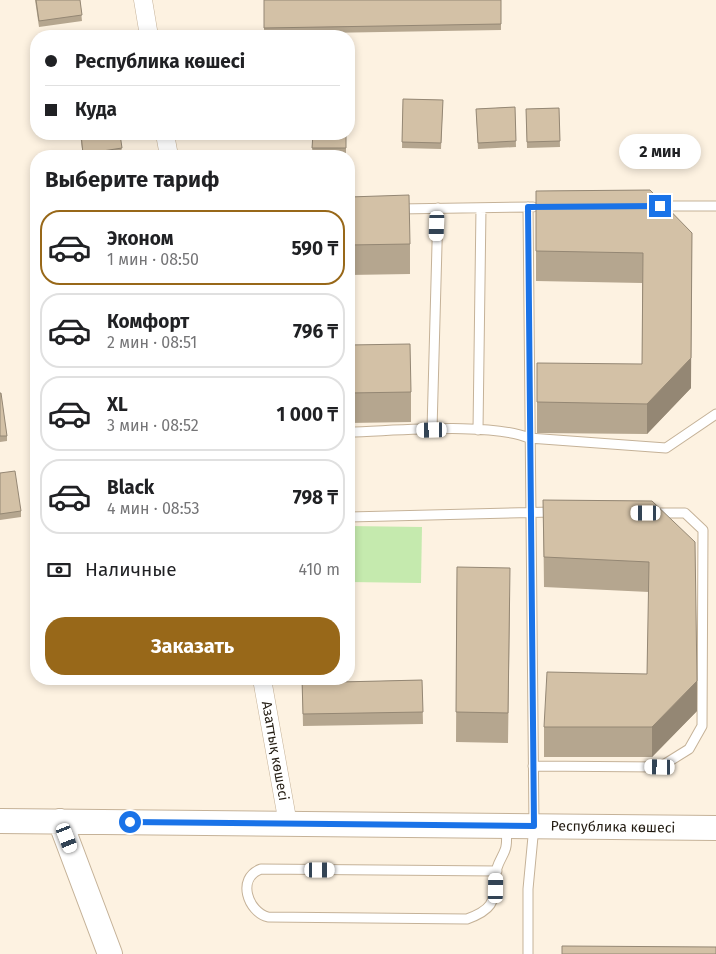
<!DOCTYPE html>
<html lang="ru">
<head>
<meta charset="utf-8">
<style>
	:root { --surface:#fff; --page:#f6f6f6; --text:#202124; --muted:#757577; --line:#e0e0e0; --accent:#986819 }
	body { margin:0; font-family:"Fira Sans",sans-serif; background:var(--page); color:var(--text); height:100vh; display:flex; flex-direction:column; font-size:19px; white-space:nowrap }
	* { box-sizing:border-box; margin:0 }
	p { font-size:16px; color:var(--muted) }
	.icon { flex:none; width:28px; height:28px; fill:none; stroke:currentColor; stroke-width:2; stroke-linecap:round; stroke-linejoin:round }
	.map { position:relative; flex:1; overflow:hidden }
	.drawer { position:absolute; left:30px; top:150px; width:325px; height:535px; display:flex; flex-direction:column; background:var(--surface); border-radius:20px; box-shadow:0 2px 8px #0003 }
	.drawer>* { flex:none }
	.hud { position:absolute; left:30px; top:30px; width:325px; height:110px; border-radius:20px; box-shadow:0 2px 8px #0003; display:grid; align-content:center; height:110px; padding:0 15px; background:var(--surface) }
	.end { position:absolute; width:22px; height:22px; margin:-11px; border:6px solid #1a73e8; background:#fff; box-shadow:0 0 0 2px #fff }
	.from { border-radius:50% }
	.bubble { position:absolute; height:35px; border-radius:18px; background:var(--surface); box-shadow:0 2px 8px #0003; font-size:16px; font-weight:700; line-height:35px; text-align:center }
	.car { position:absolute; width:15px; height:30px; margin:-15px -8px; border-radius:6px; box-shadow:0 0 4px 1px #0007; background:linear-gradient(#fff 24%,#345 0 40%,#fff 0 76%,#345 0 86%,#fff 0) }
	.hud b { display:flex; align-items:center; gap:18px; height:48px; font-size:19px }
	.hud b+b { border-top:1px solid var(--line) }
	.hud i { width:12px; height:12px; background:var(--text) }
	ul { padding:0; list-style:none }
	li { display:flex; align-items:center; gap:15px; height:75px; margin:0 10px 8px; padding:0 5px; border:2px solid var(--line); border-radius:20px }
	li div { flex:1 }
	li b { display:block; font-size:19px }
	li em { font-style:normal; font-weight:700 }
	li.active { border-color:var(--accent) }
	li>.icon { width:45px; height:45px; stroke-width:1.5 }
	h2 { padding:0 15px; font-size:22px; line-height:60px }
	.pay { display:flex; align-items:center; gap:12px; height:55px; padding:0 15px; font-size:19px }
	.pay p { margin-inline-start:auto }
	.primary-button { display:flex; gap:10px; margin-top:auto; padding:10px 15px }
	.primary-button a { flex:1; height:58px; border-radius:20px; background:var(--accent); color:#fff; font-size:20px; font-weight:700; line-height:58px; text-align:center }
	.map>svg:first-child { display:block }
	.green { fill:#c5eaae }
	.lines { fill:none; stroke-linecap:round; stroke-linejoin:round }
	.lane-casing { stroke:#c5b298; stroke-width:11 }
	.street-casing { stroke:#c5b298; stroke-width:19 }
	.secondary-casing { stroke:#c5b298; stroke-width:26 }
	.lane { stroke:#fff; stroke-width:9 }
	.street { stroke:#fff; stroke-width:18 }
	.secondary { stroke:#fff; stroke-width:24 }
	.wall { fill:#b5a68f }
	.shaded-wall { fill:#948774 }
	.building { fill:#d3c1a6; stroke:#948774 }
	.route { stroke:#1a73e8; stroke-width:6 }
	.labels { text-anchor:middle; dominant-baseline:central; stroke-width:4; stroke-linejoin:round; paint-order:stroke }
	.street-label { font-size:14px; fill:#221b11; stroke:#fff }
</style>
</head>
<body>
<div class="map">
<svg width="716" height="954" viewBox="0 0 716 954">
	<rect width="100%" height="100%" fill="#fdf2e1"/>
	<path class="green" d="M349 526 422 527 421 583 349 582Z"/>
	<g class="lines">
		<g class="lane-casing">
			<path id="lane" d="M654 206H716
				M528 207 534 826 528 889V954
				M399 209 533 207
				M432 430 438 208
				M478 430 481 208
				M349 432C395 431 490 422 529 438L666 448 716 414
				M349 517 553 512
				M533 766 660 767 689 749 702 726 703 530 685 513H653
				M497 871 261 869C236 878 248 912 268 917L467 919C500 907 492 897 497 868 499 861 503 856 505 850 508 843 506 833 506 826"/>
		</g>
		<g class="street-casing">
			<path id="street" d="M143 0 149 36
				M165 134 169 156
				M262 679 288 824"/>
		</g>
		<g class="secondary-casing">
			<path id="secondary" d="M0 821 716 828
				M60 821 110 954"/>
		</g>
		<use href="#lane" class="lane"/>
		<use href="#street" class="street"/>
		<use href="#secondary" class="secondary"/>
	</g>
	<path class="wall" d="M35 0H80L82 21 39 27Z
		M264 0H501V30L264 34Z
		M403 99 443 100 441 149 402 148Z
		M515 107 516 147 478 149 476 109Z
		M559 108 560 147 527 148 526 109Z
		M80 134H120L122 154 109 156H83Z
		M313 134H346V154H312Z
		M650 190 691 388 647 434 537 433V402L642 364V283L536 281V191Z
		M349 197 410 244V274L349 275Z
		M349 345 411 392V422L349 423Z
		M0 393 7 436V441L0 442Z
		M0 473 21 511V517L0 520Z
		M543 500 652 501 697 711 652 757H544V727L647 674 649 592 544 587Z
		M457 567 510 598 508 743 456 742Z
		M302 679 340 682 422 680 423 724 303 726Z"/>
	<path class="shaded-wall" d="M692 233 691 388 647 434V404Z
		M697 681V711L652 757V727Z"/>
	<path class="building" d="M36 0H80L82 15 39 21Z
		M264 0H501V24L264 28Z
		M403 99 443 100 441 143 402 142Z
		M515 107 516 141 478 143 476 109Z
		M559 108 560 141 527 142 526 109Z
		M81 134H120L122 148 83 154Z
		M313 134H346V148H312Z
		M650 190 692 233 691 358 647 404 537 402V363L642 364 643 253 536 251V191Z
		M409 195 410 244 349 245V197Z
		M410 344 411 392 349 393V345Z
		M0 393H1L7 436H0Z
		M15 471 21 511 0 514V473Z
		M543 500 652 501 695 542 697 681 652 727H544L547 672 647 674 649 562 544 557Z
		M457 567 510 568 508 713 456 712Z
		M302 679H340V682L422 680 423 712 303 714Z
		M562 946 716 947V954H562Z"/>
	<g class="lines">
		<path class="route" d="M130 822 534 826 528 207 660 206"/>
	</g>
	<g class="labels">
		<g class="street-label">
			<text transform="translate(275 751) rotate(80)">Азаттық көшесі</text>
			<text transform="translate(613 827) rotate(1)">Республика көшесі</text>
		</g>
	</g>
</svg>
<i class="end from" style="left:130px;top:822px"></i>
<i class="end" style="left:660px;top:206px"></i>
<div class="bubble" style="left:619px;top:134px;width:82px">2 мин</div>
<i class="car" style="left:437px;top:226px;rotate:182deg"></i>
<i class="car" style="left:432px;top:430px;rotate:269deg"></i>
<i class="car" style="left:646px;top:513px;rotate:270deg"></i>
<i class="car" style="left:660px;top:767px;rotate:271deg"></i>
<i class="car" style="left:67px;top:838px;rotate:159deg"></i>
<i class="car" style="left:320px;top:870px;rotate:90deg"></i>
<i class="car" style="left:496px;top:888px;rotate:1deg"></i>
<div class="hud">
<b><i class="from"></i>Республика көшесі</b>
<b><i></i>Куда</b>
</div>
<section class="drawer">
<h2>Выберите тариф</h2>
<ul>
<li class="active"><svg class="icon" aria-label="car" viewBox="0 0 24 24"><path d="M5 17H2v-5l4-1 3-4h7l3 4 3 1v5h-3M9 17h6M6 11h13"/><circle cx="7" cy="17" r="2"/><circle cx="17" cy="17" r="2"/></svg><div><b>Эконом</b><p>1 мин · 08:50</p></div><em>590 ₸</em></li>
<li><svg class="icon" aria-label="car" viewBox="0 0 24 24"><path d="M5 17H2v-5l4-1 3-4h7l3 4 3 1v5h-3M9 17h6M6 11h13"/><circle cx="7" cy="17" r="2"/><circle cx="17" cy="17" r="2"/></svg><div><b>Комфорт</b><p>2 мин · 08:51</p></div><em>796 ₸</em></li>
<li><svg class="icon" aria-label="car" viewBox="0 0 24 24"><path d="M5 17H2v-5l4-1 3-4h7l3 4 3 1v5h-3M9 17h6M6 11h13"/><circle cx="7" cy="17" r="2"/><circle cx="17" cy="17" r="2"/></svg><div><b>XL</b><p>3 мин · 08:52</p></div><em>1 000 ₸</em></li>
<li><svg class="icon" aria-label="car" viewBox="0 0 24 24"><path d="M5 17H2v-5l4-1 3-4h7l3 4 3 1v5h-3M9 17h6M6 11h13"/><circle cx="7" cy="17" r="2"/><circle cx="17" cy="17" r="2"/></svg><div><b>Black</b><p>4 мин · 08:53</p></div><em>798 ₸</em></li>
</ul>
<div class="pay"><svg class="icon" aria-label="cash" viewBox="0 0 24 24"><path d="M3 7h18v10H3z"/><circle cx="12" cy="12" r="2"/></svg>Наличные<p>410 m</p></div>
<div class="primary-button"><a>Заказать</a></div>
</section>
</div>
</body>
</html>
